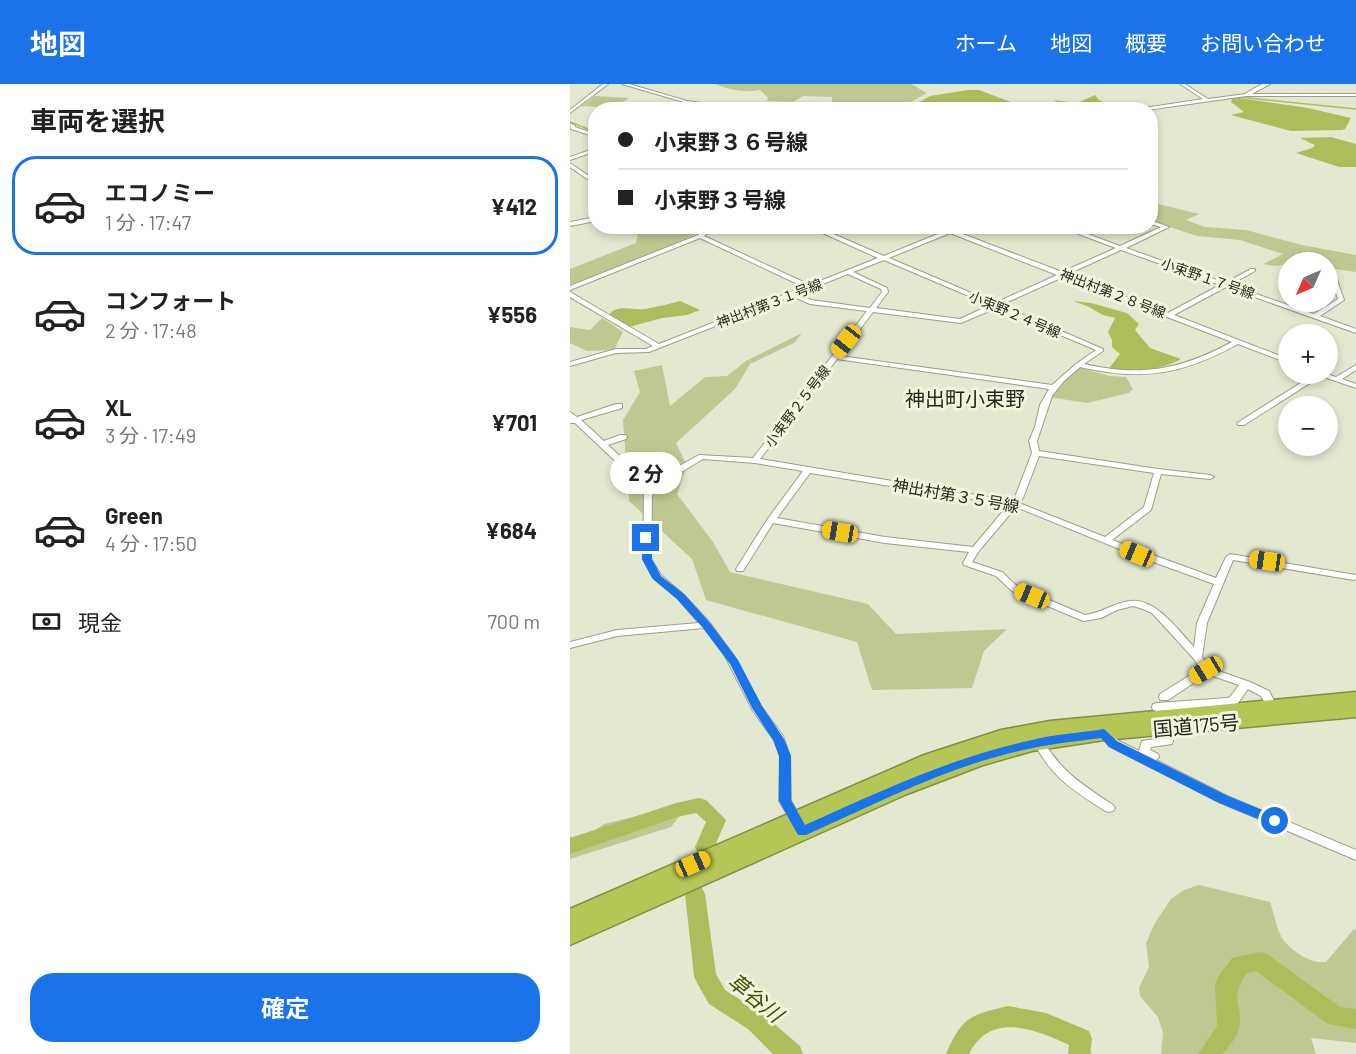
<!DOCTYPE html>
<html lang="ja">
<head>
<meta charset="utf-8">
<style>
	:root { --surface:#fff; --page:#f6f6f6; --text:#222; --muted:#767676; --line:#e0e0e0; --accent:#1a73e8 }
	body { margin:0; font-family:Barlow,"Noto Sans JP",sans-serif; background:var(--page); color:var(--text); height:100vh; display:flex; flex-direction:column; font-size:22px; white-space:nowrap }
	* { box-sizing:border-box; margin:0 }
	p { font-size:20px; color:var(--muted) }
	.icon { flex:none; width:33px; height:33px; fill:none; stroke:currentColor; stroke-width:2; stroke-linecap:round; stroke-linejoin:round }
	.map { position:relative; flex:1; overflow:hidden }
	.sheet { display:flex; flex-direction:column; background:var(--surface); width:570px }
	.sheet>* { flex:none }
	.top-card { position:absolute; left:18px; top:18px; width:570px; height:132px; border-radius:24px; box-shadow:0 3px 9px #0003; display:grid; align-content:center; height:132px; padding:0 30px; background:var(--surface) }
	.needle { width:39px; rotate:225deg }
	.tools { position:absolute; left:708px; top:168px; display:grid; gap:12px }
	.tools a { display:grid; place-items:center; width:60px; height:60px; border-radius:50%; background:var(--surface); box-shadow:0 3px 9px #0003; font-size:30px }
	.end { position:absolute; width:27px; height:27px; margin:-14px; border:8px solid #1a73e8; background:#fff; box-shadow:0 0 0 3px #fff }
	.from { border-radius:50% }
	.bubble { position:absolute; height:42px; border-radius:21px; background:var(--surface); box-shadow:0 3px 9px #0003; font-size:20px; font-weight:700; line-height:42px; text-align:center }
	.car { position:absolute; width:18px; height:36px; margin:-18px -9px; border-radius:8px; box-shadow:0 0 4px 2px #0007; background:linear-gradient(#f5c518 24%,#345 0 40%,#f5c518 0 76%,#345 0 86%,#f5c518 0) }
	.top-card b { display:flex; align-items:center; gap:21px; height:57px; font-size:22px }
	.top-card b+b { border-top:2px solid var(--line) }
	.top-card i { width:15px; height:15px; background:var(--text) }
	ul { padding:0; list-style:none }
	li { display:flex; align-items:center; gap:18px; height:99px; margin:0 12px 9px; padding:0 18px; border:3px solid transparent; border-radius:24px }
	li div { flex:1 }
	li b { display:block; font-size:22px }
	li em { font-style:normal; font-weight:700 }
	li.selected { border-color:var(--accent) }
	li>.icon { width:54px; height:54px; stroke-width:1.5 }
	h2 { padding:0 30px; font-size:27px; line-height:72px }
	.pay { display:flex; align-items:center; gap:15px; height:66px; padding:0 30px; font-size:22px }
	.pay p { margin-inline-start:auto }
	.primary-button { display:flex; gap:12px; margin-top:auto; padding:12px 30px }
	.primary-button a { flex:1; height:69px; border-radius:24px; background:var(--accent); color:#fff; font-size:24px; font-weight:700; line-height:69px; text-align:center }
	header { display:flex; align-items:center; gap:36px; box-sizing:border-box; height:84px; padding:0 30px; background:var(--accent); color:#fff }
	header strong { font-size:28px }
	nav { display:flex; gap:33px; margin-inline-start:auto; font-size:21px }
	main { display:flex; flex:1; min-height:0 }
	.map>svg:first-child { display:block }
	.green { fill:#bec891 }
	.water { fill:#aebd5c }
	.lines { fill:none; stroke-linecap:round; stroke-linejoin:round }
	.stream { stroke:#aebd5c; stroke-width:1.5 }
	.river { fill:#aebd5c; fill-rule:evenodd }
	.street-casing { stroke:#9b9f89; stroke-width:2 }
	.secondary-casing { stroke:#9b9f89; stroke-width:2 }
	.highway-casing { stroke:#838e42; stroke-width:3 }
	.street { fill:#fff; fill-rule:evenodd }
	.secondary { fill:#fff; fill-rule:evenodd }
	.highway { fill:#b5c656; fill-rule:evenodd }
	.route { fill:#1a73e8 }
	.labels { text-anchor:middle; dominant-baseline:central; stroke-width:6; stroke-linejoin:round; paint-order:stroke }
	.far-street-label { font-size:14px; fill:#25271e; stroke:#f0f5dd }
	.street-label { font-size:16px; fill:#25271e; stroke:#f0f5dd }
	.quarter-label { font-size:20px; fill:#25271e; stroke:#f0f5dd }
	.near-street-label { font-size:20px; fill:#25271e; stroke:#f0f5dd }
	.near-water-label { font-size:21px; font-style:italic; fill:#444c00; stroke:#f0f5dd }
</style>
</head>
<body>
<header>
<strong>地図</strong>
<nav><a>ホーム</a><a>地図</a><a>概要</a><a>お問い合わせ</a></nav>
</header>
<main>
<section class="sheet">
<h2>車両を選択</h2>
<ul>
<li class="selected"><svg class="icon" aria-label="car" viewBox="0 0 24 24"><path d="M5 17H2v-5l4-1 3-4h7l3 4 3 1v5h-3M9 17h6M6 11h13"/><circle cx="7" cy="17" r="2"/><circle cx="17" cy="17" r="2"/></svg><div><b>エコノミー</b><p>1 分 · 17:47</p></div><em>¥412</em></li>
<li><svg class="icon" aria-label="car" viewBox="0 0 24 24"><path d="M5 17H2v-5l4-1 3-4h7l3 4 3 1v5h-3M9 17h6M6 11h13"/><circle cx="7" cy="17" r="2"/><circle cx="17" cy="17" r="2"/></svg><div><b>コンフォート</b><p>2 分 · 17:48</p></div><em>¥556</em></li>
<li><svg class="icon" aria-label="car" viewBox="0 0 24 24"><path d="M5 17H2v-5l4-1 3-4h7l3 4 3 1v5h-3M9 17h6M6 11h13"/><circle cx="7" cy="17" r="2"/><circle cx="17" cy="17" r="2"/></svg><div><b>XL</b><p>3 分 · 17:49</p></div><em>¥701</em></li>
<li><svg class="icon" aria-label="car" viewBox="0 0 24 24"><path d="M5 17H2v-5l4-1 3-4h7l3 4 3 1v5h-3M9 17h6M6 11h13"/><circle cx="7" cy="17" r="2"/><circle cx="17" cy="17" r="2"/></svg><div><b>Green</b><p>4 分 · 17:50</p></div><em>¥684</em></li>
</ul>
<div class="pay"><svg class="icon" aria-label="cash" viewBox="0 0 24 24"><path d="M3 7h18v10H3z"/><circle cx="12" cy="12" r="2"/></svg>現金<p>700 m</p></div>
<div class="primary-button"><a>確定</a></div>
</section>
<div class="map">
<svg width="786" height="970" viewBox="0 0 786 970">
	<rect width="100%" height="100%" fill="#e3e8d0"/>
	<path class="green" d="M145 0H341L357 9 328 25 274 26 253 23 262 18V13L233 12 223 18 197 17 198 14 190 6C173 9 161 6 145 0Z
		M25 12 59 14 43 24 11 22Z
		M580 118 629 130 616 136 635 143 676 146 732 161 786 171V188L758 184V178H730L705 182 693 180 713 170 670 156 627 152 581 137Z
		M69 143H138L128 149 60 179 0 201V185L66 159Z
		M32 234 53 248 44 266 17 267 0 259V243L20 246Z
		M232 249 224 259 180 280 165 305 106 359 117 382 107 410 143 458 160 488 298 520 326 550 437 545 414 567 402 604 302 606 287 558 136 516 122 475 59 417 53 336 70 308 64 287 92 281 100 322 135 293 157 292 176 277Z
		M508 283 539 292 556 293 563 305 559 309 517 319 479 313 485 303Z
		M104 723 112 729 101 743 0 775V753L15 754 34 740Z
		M629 801 700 818C704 829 707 849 715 858 725 869 741 880 756 878L784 845 786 846V959L741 954 746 970H591L593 949 588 933 570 912 569 904 579 883 576 859 585 839 601 815 614 806Z
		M502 944 514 950 522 970H499Z"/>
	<path class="water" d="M398 6H409L446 20 436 25H338L360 12Z
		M525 11 529 16 541 21 534 25H486L492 22 484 16 507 19Z
		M669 14 738 24 781 34 775 45 772 46 721 47 661 31 674 28 661 18 662 15Z
		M62 18 121 22 144 25H48Z
		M761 53 786 60V83H769L726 69 742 64 745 61 730 54Z
		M110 217 130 226 117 231 92 234 59 243 38 232C47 219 62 227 75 225 86 223 99 220 110 217Z
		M503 217 521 219 557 229 569 240 565 246 580 264 611 275C590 287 565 288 542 285L540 283 550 270 542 263V256L538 248 545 234 533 231 517 222Z"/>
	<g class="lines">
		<path class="stream" d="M611 21 669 13 786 25
			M0 38 26 48"/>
		<path class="river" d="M129 714 136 716 156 736 142 769 135 771 128 769 125 763 136 738 126 729 107 733 0 770V754L106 719Z
			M125 801 132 804 135 810 146 890 155 906 194 931 230 962 233 970H203L178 945 139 920 127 899 124 892 115 810 118 804Z
			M689 868 697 870 770 923 786 925V945L758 940 686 887 677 889C658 915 674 921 669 945 667 954 658 963 653 970H628L647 942 645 900 648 893 662 874Z
			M438 922 476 929 519 947 522 955 520 970H498L499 961C465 945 420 927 399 970H376C392 933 400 931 438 922Z"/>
		<g class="street-casing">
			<path id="street" d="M33 0H38L0 29V26Z
				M52 0H59L117 17 181 26H165L117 19Z
				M610 0H615L638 15 676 10H786V12H676L577 26H561L633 15Z
				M0 40 5 41V43L26 50V53L1 45Z
				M26 64V67L0 76V73Z
				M0 79 26 97V101L0 83Z
				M26 133V137L0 142V138Z
				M580 136 599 143 556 164 655 199 681 185H685V187L660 201 744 230 768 215 760 191 765 190 774 216 750 232 786 245V249L656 203 604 231 718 275V279L668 260C612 291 572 297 510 283L493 298 482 312 467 357 469 367 588 385 640 391 644 393 640 395 591 390 581 426 542 456 646 494 656 473 660 470 786 491V495L784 496 663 476 637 539 632 573 640 584 680 598 699 607 709 626 708 629H700L691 612 678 605 668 619 658 622 587 627 583 626 582 623 583 620 587 619 657 614 660 613 669 601 637 590 598 616H590L589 613 590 610 630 585 624 575 582 529 573 525 563 522 547 526 531 534 514 537 511 536 442 507 426 492 394 481 393 479 399 468 315 459 203 439 173 487H167L166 485 197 436 233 387 185 379 133 375 108 390 82 411 81 475 91 491 114 511 140 539 162 569 191 622 213 652 220 672 221 717 233 737 231 740 227 742 223 740 209 717 210 672 204 656 183 627 155 572 134 544 47 552 0 564V558L47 546 129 539 108 515 84 495 73 475 74 410 77 407 5 339H0V328L7 333 46 320H52V324L11 336 34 357 50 351H56L57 353 56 355 38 361 82 403 102 386 129 371 183 374 297 227 240 220 222 212 79 268 46 269 0 282V278L46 265H76L83 262 0 213V208L89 260 234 203 130 154 0 206V202L128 151 140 142H146L134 152 240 201 308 174 237 142H245L314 172 375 147 364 142H372L380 145 388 142H396L385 147 492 188 546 164 487 142H496L550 162 591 143 580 140ZM380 149 487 191 425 219 319 174ZM551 166 650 201 598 229 498 190ZM314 176 420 221 390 235 306 224 318 208 317 204 283 188ZM278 190 311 205 312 208 300 224 241 216 227 210ZM493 193 662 258C610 286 572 293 514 280L533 267V265L431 221ZM426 224 526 266 506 280 482 301 270 272 303 228 391 239ZM267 275 479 305 470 321 465 343 459 357 462 369 445 413 442 417 190 375ZM469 372 584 389 574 423 535 453 449 419 453 414ZM240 389 438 421 403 463 315 453 207 434ZM446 423 564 471 644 500 627 539 624 563C609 547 585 513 560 517 544 519 531 529 515 531L448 503 432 488 402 478 409 467Z
				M786 281V286L772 295 786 300V304L751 292 674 341H668L667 339 745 290H757L766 293Z
				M534 645 538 646 547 656 569 667 572 657 598 653 602 654 603 657 602 660 581 663 580 666 588 670 589 673 586 676 657 712 786 766V776L649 718 539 662 529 649 530 646Z
				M469 655 473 656C491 688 513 701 543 721L545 724 543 727 539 728 535 727C502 705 483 695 464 659L465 656Z"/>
		</g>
		<g class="secondary-casing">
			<path id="secondary" d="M692 0H700L678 12 673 11Z"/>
		</g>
		<g class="highway-casing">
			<path id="highway" d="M786 608V633L534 656 462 667 413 681 337 710 0 861V825L354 671 431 646 480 637Z"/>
		</g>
		<use href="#street" class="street"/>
		<use href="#secondary" class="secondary"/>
		<use href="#highway" class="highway"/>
	</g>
	<path class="route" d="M76 451 81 454 82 475 91 492 114 510 140 539 168 576 192 622 214 655 221 672V716L235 741C309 708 382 673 462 656 485 650 510 649 534 645L547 657 658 712 709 733 711 737 705 742 649 719 539 663 531 654C509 657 486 659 463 664 384 679 310 718 236 751H228L209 717V672L203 656 182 624 160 580 133 544 107 515 82 494 72 475V454Z"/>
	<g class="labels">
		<g class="far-street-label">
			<text transform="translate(638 194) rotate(19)">小束野１７号線</text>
			<text transform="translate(543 209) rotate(21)">神出村第２８号線</text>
			<text transform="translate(199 219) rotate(-21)">神出村第３１号線</text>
			<text transform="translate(445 230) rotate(23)">小束野２４号線</text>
			<text transform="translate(227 322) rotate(-53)">小束野２５号線</text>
		</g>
		<g class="street-label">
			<text transform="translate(386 411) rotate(10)">神出村第３５号線</text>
		</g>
		<g class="quarter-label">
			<text x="395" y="314">神出町小束野</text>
		</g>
		<g class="near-street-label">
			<text transform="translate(626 641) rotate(-5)">国道175号</text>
		</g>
		<g class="near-water-label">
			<text transform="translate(186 913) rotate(39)">草谷川</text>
		</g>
	</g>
</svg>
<div class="tools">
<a><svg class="needle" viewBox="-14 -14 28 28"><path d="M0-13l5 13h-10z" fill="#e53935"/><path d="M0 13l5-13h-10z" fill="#767676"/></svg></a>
<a>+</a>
<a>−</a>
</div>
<i class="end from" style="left:705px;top:737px"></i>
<i class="end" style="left:76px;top:454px"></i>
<div class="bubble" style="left:40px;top:368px;width:72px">2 分</div>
<i class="car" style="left:276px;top:257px;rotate:218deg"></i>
<i class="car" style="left:270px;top:448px;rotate:280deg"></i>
<i class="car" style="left:567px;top:470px;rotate:293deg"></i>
<i class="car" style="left:697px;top:477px;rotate:278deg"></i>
<i class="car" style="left:462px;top:512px;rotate:292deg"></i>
<i class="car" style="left:636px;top:586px;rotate:239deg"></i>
<i class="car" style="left:123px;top:780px;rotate:66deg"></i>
<div class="top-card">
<b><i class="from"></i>小束野３６号線</b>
<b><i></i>小束野３号線</b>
</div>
</div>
</main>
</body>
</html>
